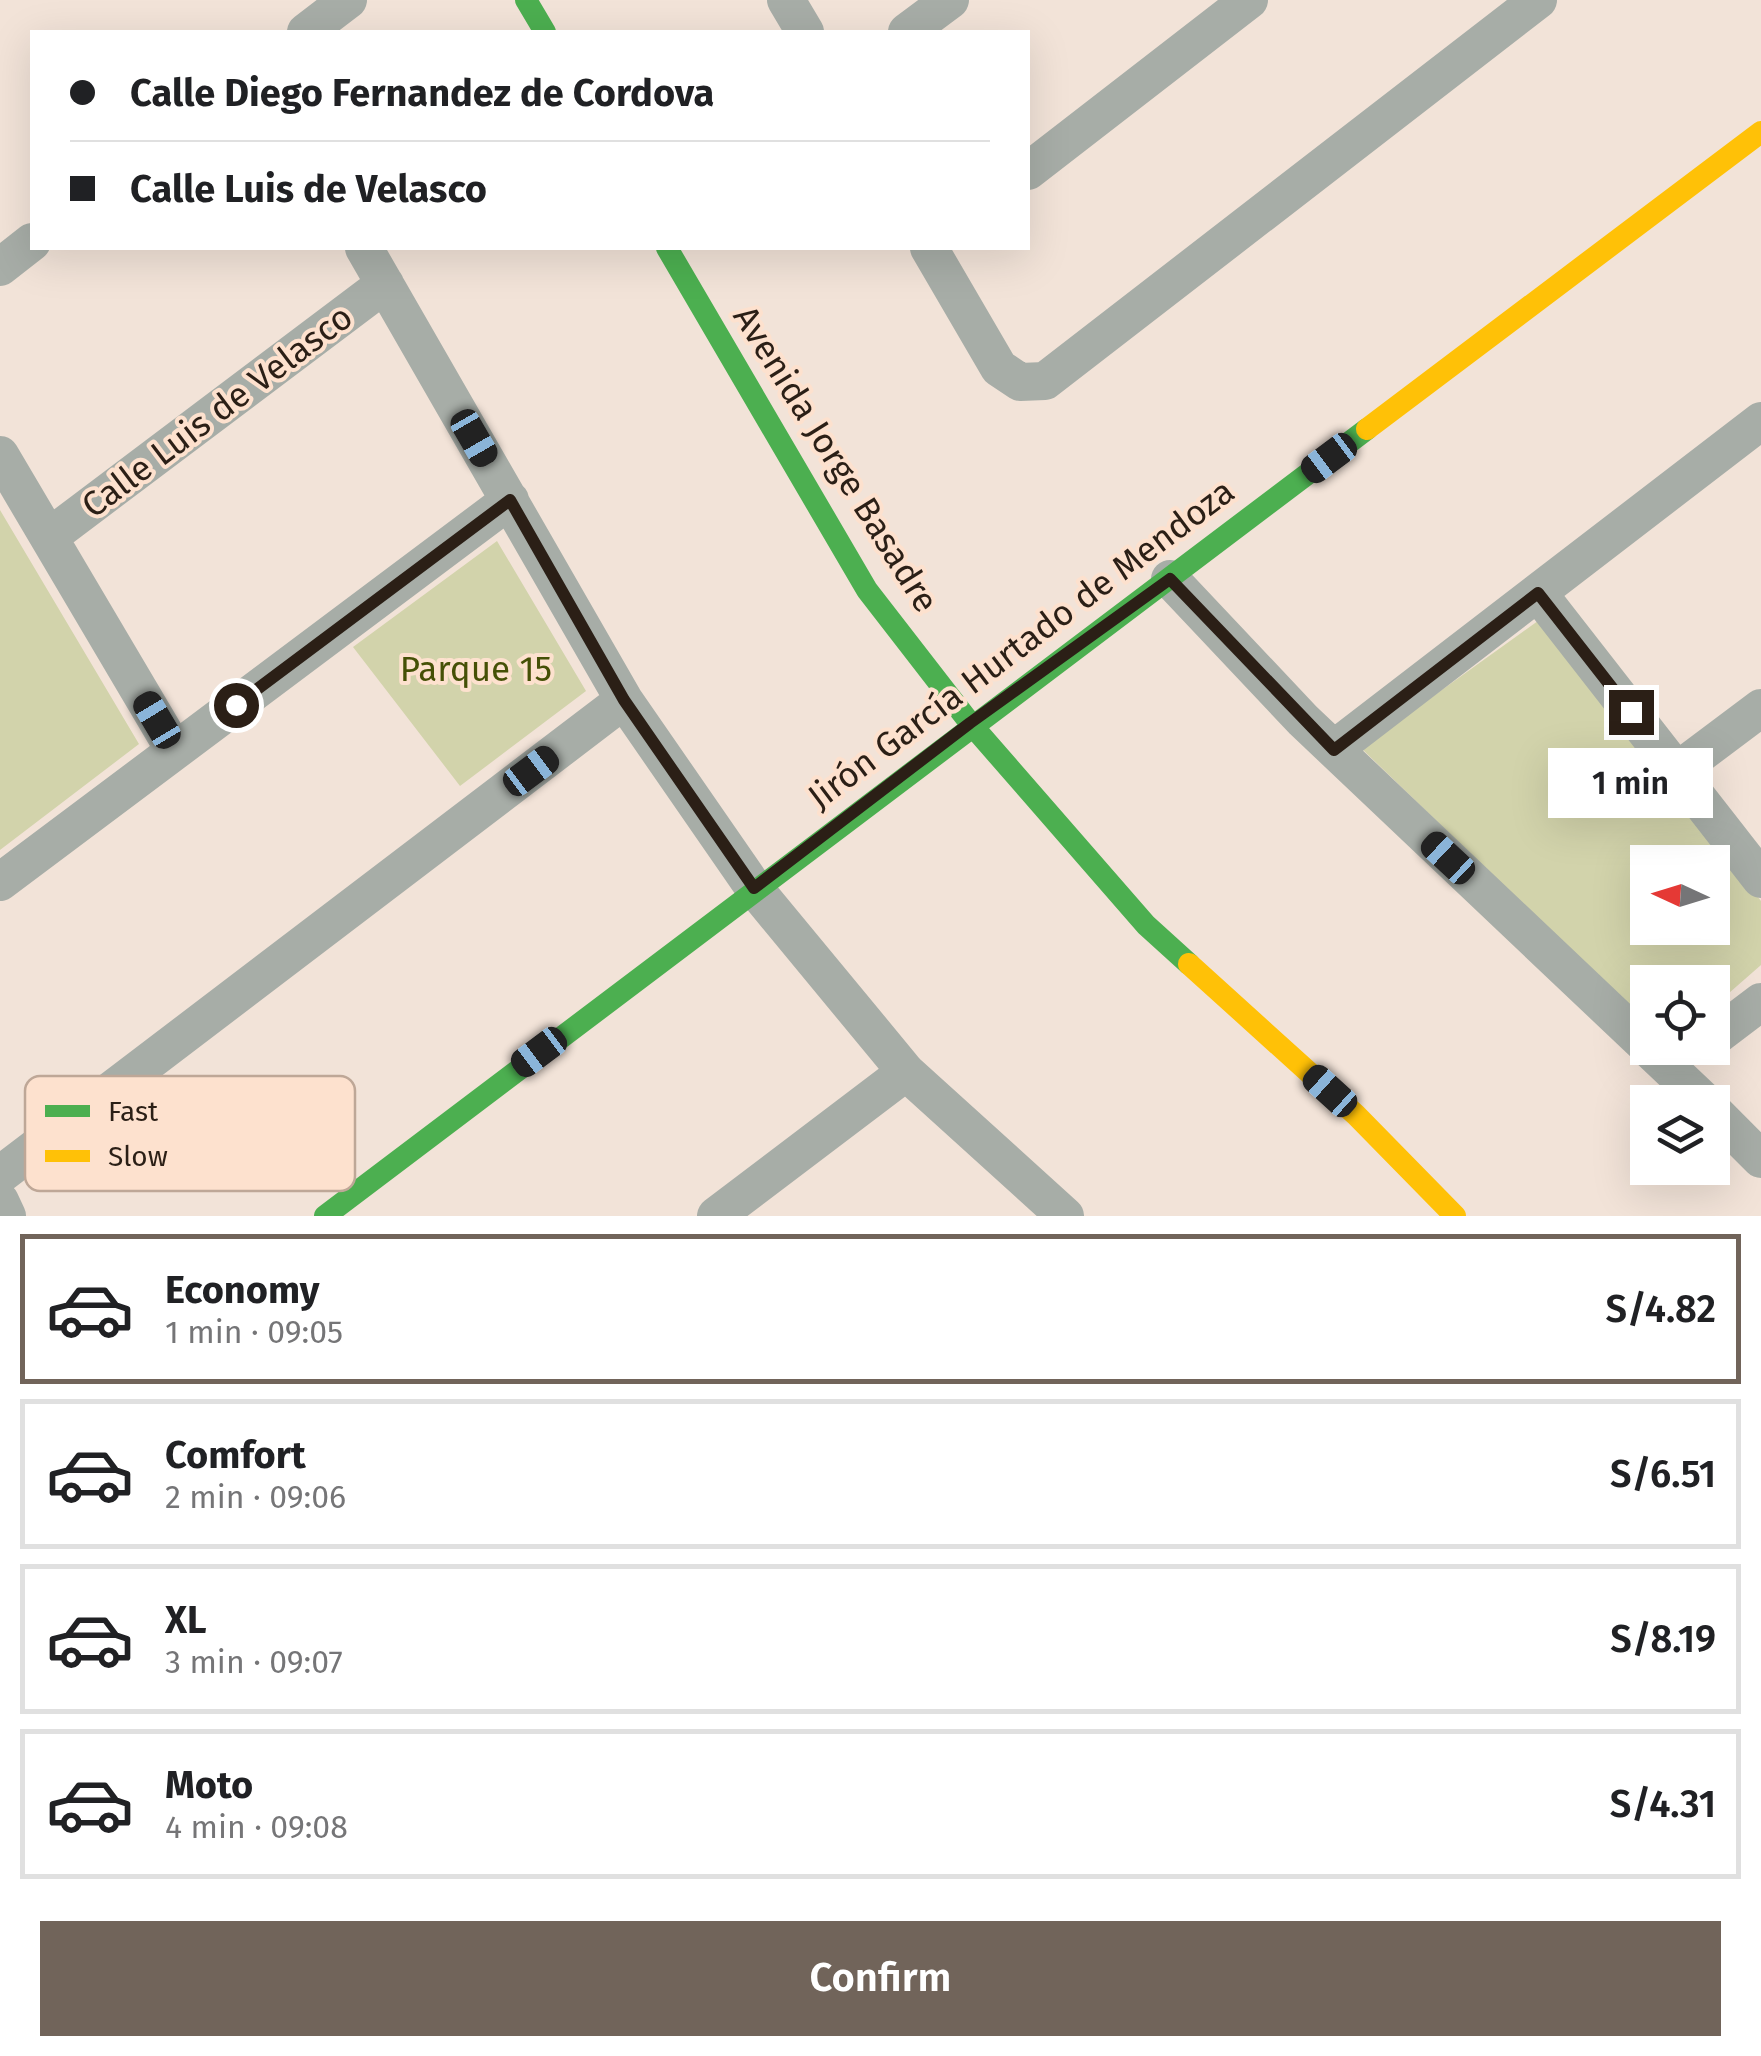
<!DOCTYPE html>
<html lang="en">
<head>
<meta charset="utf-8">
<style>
	:root { --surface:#fff; --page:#f6f6f6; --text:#202124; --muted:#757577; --line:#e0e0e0; --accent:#71645a }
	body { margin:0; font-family:"Fira Sans",sans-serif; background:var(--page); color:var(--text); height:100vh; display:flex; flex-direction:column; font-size:38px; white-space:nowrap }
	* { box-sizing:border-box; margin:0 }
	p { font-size:32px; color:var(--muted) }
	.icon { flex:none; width:55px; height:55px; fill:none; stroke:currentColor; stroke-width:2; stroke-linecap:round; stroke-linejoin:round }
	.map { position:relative; height:1216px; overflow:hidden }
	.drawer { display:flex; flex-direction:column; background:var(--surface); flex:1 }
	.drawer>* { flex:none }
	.banner { position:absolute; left:30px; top:30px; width:1000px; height:220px; border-radius:0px; box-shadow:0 10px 40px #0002; display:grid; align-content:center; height:220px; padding:0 40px; background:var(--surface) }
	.needle { width:65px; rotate:274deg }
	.tools { position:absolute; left:1630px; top:845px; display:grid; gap:20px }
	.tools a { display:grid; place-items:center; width:100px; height:100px; border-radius:0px; background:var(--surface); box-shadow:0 10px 40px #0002; font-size:50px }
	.end { position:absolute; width:45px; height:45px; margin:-22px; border:12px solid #2b1f16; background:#fff; box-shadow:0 0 0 5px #fff }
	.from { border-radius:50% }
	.bubble { position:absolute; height:70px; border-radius:0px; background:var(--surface); box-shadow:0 10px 40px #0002; font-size:32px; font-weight:600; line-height:70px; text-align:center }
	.car { position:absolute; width:30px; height:60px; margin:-30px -15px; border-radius:12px; box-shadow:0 0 8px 2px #0007; background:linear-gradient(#222 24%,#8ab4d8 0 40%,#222 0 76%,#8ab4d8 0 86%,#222 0) }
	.banner b { display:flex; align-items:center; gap:35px; height:95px; font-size:38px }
	.banner b+b { border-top:2px solid var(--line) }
	.banner i { width:25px; height:25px; background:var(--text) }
	ul { padding:18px 0 0; list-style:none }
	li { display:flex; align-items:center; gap:30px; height:150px; margin:0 20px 15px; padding:0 20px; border:5px solid var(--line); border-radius:0px }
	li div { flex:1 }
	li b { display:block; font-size:38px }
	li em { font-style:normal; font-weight:600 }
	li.current { border-color:var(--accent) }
	li>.icon { width:90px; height:90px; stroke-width:1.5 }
	.primary-button { display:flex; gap:20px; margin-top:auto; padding:20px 40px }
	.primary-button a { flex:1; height:115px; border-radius:0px; background:var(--accent); color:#fff; font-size:40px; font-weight:600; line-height:115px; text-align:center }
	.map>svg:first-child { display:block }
	.green { fill:#d2d3ab; fill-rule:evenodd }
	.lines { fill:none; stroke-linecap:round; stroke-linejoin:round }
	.street { stroke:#a7ada7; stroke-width:38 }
	.fast { stroke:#4caf50; stroke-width:22 }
	.slow { stroke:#ffc107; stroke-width:22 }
	.route { stroke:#2b1f16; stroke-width:12 }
	.labels { text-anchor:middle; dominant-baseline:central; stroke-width:8; stroke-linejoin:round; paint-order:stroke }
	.street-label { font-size:35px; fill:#2b1f16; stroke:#fde1ce }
	.park-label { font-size:35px; fill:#455006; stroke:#fde1ce }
	.key { fill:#fde1ce; stroke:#bea797; stroke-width:2.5 }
	.key-label { font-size:28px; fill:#2b1f16 }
</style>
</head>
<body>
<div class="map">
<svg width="1761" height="1216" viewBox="0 0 1761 1216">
	<rect width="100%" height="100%" fill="#f2e3d8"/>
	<path class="green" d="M0 510 139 744 0 850Z
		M497 541 586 691 460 786 353 647Z
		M1542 618 1761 901V965L1713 1007 1712 982H1648L1647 1024 1361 748ZM1648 862H1712V928H1648Z"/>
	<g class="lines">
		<path class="street" d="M786 0 805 32
			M306 32 348 0
			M907 32 950 0
			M1028 171 1249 0
			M364 248 624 700 754 888 906 1072 1065 1216
			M929 248 999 368 1020 382 1045 381 1538 0
			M0 267 32 242
			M0 455 175 751
			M49 537 385 284
			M1170 579 1303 720 1648 1047
			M1538 593 1761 879
			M1334 749 1761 421
			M1677 771 1761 708
			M0 882 510 500
			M1712 1039 1761 1002
			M1648 1048 1705 1102
			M1712 1110 1761 1159
			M0 1175 624 700
			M0 1201 7 1216
			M716 1216 906 1072"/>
		<path class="fast" d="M526 0 545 32
			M667 248 867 590 970 723 1146 925 1189 964
			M325 1216 1367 429"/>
		<path class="slow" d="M1367 429 1761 132
			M1189 964 1356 1115 1455 1216"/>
	</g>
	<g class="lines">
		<path class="route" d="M236 705 510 500 624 700 754 888 970 723 1170 579 1334 750 1538 593 1631 712"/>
	</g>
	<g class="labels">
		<g class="street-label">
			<text transform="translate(217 411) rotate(-37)">Calle Luis de Velasco</text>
			<text transform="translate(836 459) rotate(58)">Avenida Jorge Basadre</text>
			<text transform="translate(1021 644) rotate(-37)">Jirón García Hurtado de Mendoza</text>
		</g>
		<g class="park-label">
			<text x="476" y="669">Parque 15</text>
		</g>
	</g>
	<rect x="25" y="1076" width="330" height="115" rx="15" class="key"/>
	<rect x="45" y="1105" width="45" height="12" fill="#4caf50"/>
	<rect x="45" y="1150" width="45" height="12" fill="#ffc107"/>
	<g class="key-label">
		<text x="108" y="1121">Fast</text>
		<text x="108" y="1166">Slow</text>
	</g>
</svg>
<div class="tools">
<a><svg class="needle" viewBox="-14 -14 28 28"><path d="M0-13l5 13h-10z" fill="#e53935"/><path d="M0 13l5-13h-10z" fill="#757577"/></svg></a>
<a><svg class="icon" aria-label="locate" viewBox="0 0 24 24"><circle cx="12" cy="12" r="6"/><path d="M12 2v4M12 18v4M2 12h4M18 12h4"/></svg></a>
<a><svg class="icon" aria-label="layers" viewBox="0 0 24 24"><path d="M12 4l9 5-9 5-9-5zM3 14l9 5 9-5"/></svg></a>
</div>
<i class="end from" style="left:236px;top:705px"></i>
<i class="end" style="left:1631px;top:712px"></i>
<div class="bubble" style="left:1548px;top:748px;width:165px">1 min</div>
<i class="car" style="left:474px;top:438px;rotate:150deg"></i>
<i class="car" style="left:1329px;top:458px;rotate:233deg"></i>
<i class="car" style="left:157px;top:720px;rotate:329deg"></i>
<i class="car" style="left:531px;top:771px;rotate:53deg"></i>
<i class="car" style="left:1448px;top:858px;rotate:313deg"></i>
<i class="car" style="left:539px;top:1052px;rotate:233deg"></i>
<i class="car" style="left:1330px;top:1091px;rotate:312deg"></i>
<div class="banner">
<b><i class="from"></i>Calle Diego Fernandez de Cordova</b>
<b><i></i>Calle Luis de Velasco</b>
</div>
</div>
<section class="drawer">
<ul>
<li class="current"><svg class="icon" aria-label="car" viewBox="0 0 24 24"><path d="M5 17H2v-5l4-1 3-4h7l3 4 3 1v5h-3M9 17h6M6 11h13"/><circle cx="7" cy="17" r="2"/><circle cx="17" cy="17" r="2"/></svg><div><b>Economy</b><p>1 min · 09:05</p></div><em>S/4.82</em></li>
<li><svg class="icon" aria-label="car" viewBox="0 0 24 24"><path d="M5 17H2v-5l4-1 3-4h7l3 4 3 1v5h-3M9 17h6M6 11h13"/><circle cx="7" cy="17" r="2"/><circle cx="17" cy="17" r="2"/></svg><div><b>Comfort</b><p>2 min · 09:06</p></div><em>S/6.51</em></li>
<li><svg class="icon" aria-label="car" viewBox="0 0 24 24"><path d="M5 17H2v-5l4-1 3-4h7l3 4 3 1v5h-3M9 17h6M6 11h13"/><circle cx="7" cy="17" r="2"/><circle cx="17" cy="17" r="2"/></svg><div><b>XL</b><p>3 min · 09:07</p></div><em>S/8.19</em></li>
<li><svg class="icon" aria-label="car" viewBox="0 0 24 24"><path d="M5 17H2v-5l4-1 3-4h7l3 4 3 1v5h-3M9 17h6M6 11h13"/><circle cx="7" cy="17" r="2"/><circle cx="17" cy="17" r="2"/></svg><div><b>Moto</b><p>4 min · 09:08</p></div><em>S/4.31</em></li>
</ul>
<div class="primary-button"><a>Confirm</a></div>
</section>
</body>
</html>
